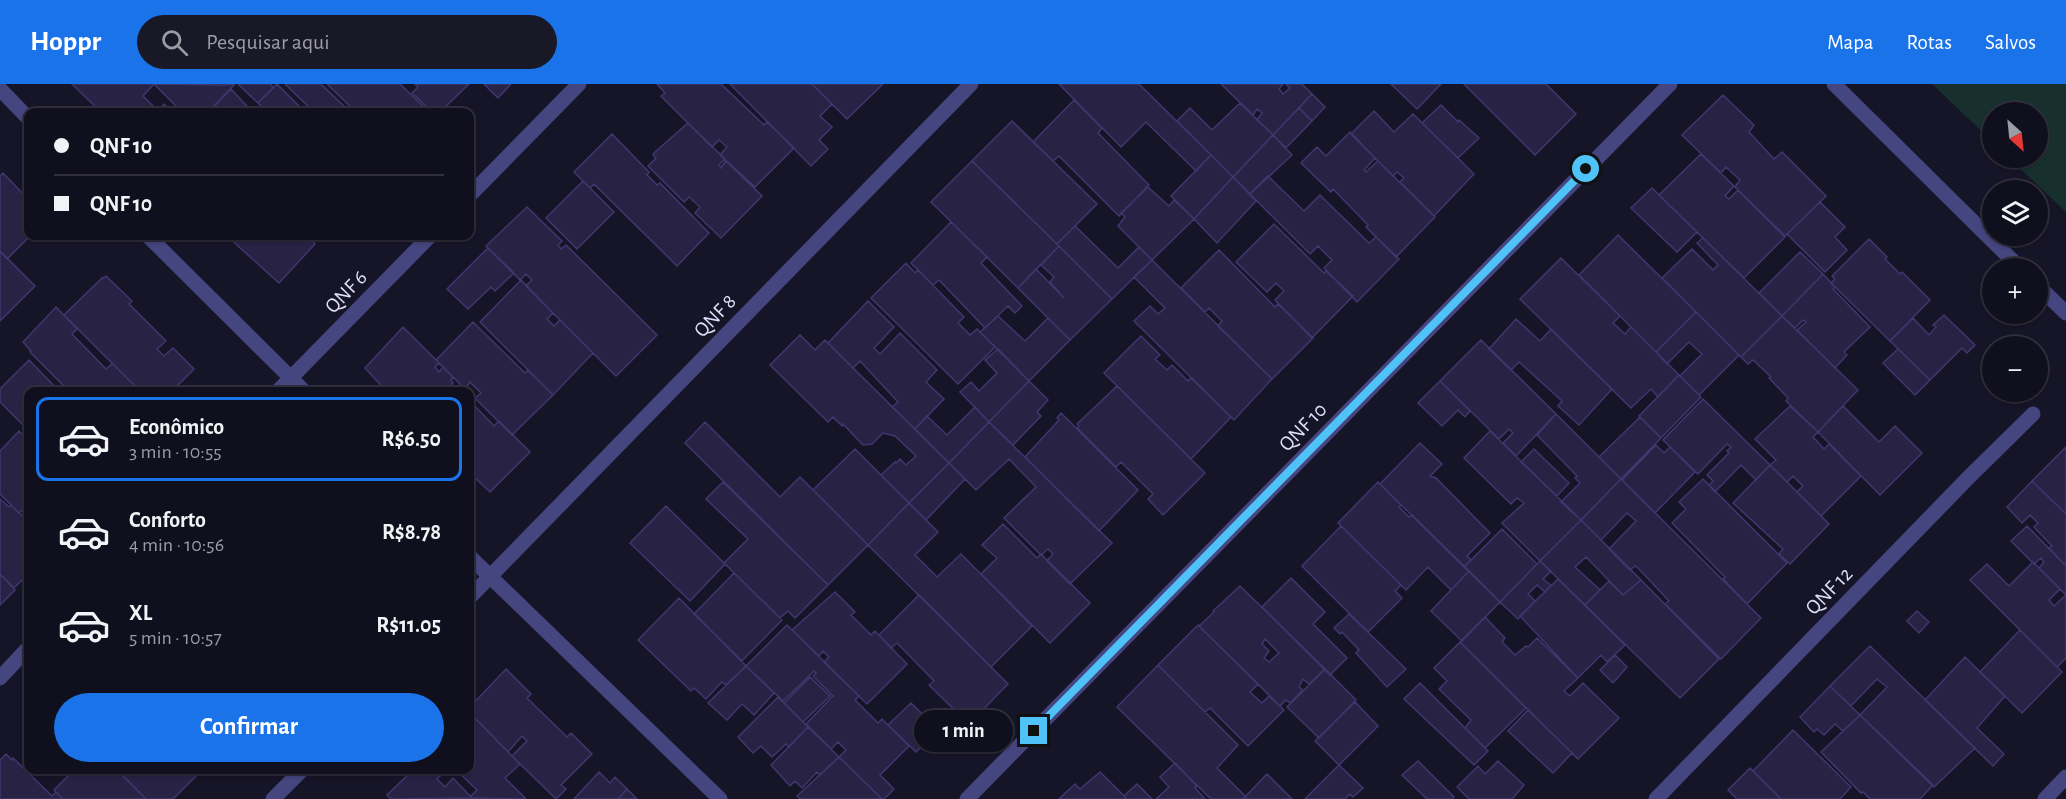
<!DOCTYPE html>
<html lang="pt">
<head>
<meta charset="utf-8">
<style>
	:root { --surface:#100f1d; --page:#191826; --text:#f1f3f6; --muted:#9c9ca4; --line:#302f3b; --accent:#1a73e8 }
	body { margin:0; font-family:"Alegreya Sans",sans-serif; background:var(--page); color:var(--text); height:100vh; display:flex; flex-direction:column; font-size:22px; white-space:nowrap }
	* { box-sizing:border-box; margin:0 }
	p { font-size:20px; color:var(--muted) }
	.icon { flex:none; width:33px; height:33px; fill:none; stroke:currentColor; stroke-width:2; stroke-linecap:round; stroke-linejoin:round }
	.map { position:relative; flex:1; overflow:hidden }
	.details { position:absolute; left:24px; top:303px; width:450px; height:387px; display:flex; flex-direction:column; background:var(--surface); border-radius:12px; box-shadow:0 2px 4px #0004,0 0 0 2px var(--line) }
	.details>* { flex:none }
	.guide { position:absolute; left:24px; top:24px; width:450px; height:132px; border-radius:12px; box-shadow:0 2px 4px #0004,0 0 0 2px var(--line); display:grid; align-content:center; height:132px; padding:0 30px; background:var(--surface) }
	.needle { width:39px; rotate:153deg }
	.tools { position:absolute; left:1982px; top:18px; display:grid; gap:12px }
	.tools a { display:grid; place-items:center; width:66px; height:66px; border-radius:50%; background:var(--surface); box-shadow:0 2px 4px #0004,0 0 0 2px var(--line); font-size:30px }
	.end { position:absolute; width:27px; height:27px; margin:-14px; border:8px solid #4fc3f7; background:#111; box-shadow:0 0 0 3px #111 }
	.from { border-radius:50% }
	.bubble { position:absolute; height:42px; border-radius:21px; background:var(--surface); box-shadow:0 2px 4px #0004,0 0 0 2px var(--line); font-size:20px; font-weight:700; line-height:42px; text-align:center }
	.guide b { display:flex; align-items:center; gap:21px; height:57px; font-size:22px }
	.guide b+b { border-top:2px solid var(--line) }
	.guide i { width:15px; height:15px; background:var(--text) }
	ul { padding:10px 0 0; list-style:none }
	li { display:flex; align-items:center; gap:18px; height:84px; margin:0 12px 9px; padding:0 18px; border:3px solid transparent; border-radius:12px }
	li div { flex:1 }
	li b { display:block; font-size:22px }
	li em { font-style:normal; font-weight:700 }
	li.current { border-color:var(--accent) }
	li>.icon { width:54px; height:54px; stroke-width:1.5 }
	.primary-button { display:flex; gap:12px; margin-top:auto; padding:12px 30px }
	.primary-button a { flex:1; height:69px; border-radius:36px; background:var(--accent); color:#fff; font-size:24px; font-weight:700; line-height:69px; text-align:center }
	header { display:flex; align-items:center; gap:36px; box-sizing:border-box; height:84px; padding:0 30px; background:var(--accent); color:#fff }
	header strong { font-size:28px }
	nav { display:flex; gap:33px; margin-inline-start:auto; font-size:21px }
	.search { width:420px; height:54px; background:var(--page); display:flex; align-items:center; gap:15px; box-sizing:border-box; padding:0 21px; border-radius:33px; color:var(--muted); font-size:22px }
	.map>svg:first-child { display:block }
	.green { fill:#17302e }
	.building { fill:#282245; stroke:#40376e; stroke-width:1.5; fill-rule:evenodd }
	.lines { fill:none; stroke-linecap:round; stroke-linejoin:round }
	.minor { stroke:#45457f; stroke-width:15 }
	.route { stroke:#4fc3f7; stroke-width:8 }
	.labels { text-anchor:middle; dominant-baseline:central; stroke-width:5; stroke-linejoin:round; paint-order:stroke }
	.street-label { font-size:21px; fill:#e0defa; stroke:#161427 }
</style>
</head>
<body>
<header>
<strong>Hoppr</strong>
<div class="search"><svg class="icon" aria-label="search" viewBox="0 0 24 24"><circle cx="10" cy="10" r="6"/><path d="M15 15l6 6"/></svg>Pesquisar aqui</div>
<nav><a>Mapa</a><a>Rotas</a><a>Salvos</a></nav>
</header>
<div class="map">
<svg width="2066" height="715" viewBox="0 0 2066 715">
	<rect width="100%" height="100%" fill="#161427"/>
	<path class="green" d="M1932 0H2066V128L2009 74H2037V28H1992V57Z"/>
	<path class="building" d="M72 0H154L143 12 158 27 164 20 173 28H101Z
		M154 0 224 1 235 0 208 28H182Z
		M238 0H271L273 4 258 19Z
		M277 0 305 28H267L258 19Z
		M285 0H321L350 28H314Z
		M327 0H400L429 28H356Z
		M415 0H469L440 28H432L412 9 418 3Z
		M484 0H511L498 14Z
		M657 0H721L764 41 767 38 794 64 755 103 720 71 727 63 719 56 712 63 661 12 665 9Z
		M730 0H812L832 20 820 32 832 43 819 56 828 65 811 82Z
		M812 0H883L847 35Z
		M1059 0H1139L1211 71 1196 87 1146 38 1121 63Z
		M1221 0H1283L1279 5 1283 10 1290 4 1286 0H1302L1312 10 1273 51 1257 36 1262 29 1257 25 1253 31Z
		M1391 0H1441L1417 25Z
		M1464 0H1546L1576 30 1535 71Z
		M231 5 245 20 253 28H217L220 25 215 21Z
		M1312 10 1325 23 1312 37 1299 24Z
		M1723 11 1754 41 1749 48 1774 75 1782 68 1826 112 1785 152 1735 103 1740 96 1726 83 1721 89 1682 51Z
		M1074 16 1102 44 1098 49 1149 101 1119 132 1059 72 1053 77 1033 58Z
		M1240 19 1273 51 1233 93 1177 37 1190 24 1212 46Z
		M1441 21 1458 38 1459 36 1479 54 1458 74 1422 39Z
		M1299 24 1312 37 1286 64 1273 51Z
		M1374 27 1394 48 1413 30 1474 90 1434 132 1400 98 1404 94 1397 88 1393 92 1351 50Z
		M1012 37 1097 120 1057 160 972 77Z
		M688 39 725 75 719 81 721 84 726 77 762 112 721 154 695 129 700 123 689 113 684 118 648 82 656 74 653 71 655 68Z
		M1350 48 1375 74 1364 86 1366 88 1378 77 1435 133 1396 173 1366 143 1368 141 1333 105 1331 108 1301 79 1317 63 1326 72Z
		M612 50 649 88 647 91 657 101 660 99 709 149 677 182 594 100 590 104 574 88Z
		M1273 51 1292 71 1250 110 1233 93Z
		M1701 70 1734 102 1725 112 1729 115 1738 106 1785 153 1744 194 1659 111Z
		M1211 71 1233 93 1194 135 1171 112Z
		M972 77 1059 162 1018 204 931 118Z
		M3 89 28 115V152H30L7 175 0 167V92Z
		M1268 92 1304 127 1320 111 1369 159 1376 153 1399 175 1357 218 1324 184 1332 176 1318 162 1310 170 1250 110Z
		M1233 93 1256 117 1217 159 1194 135Z
		M583 97 614 128 577 165 546 134Z
		M1148 103 1169 122 1174 116 1194 135 1152 176 1118 142 1125 133 1121 129Z
		M1652 104 1697 148 1677 168 1631 124Z
		M1820 118 1845 143 1835 153 1847 166 1825 188 1787 150Z
		M527 123 562 157 558 161 561 165 566 161 657 251 616 292 526 202 532 196 526 190 520 196 486 162Z
		M951 138 987 173 981 179 1022 222 1015 229 1008 222 985 244 939 196 933 201 911 179Z
		M1274 140 1324 189 1326 187 1353 212 1312 254 1275 216 1284 207 1276 199 1267 208 1236 178Z
		M1075 142 1118 184 1139 163 1152 176 1112 215 1057 160Z
		M1618 151 1696 228 1656 268 1579 191Z
		M227 152H308L315 160 279 199Z
		M1703 154 1782 232 1741 273 1662 194 1692 165 1713 186 1718 181 1697 159Z
		M1869 155 1887 173 1885 175 1900 190 1902 188 1930 216 1890 257 1831 199 1835 195 1832 192Z
		M1059 162 1112 215 1070 256 1018 204 1036 185 1064 214 1050 198 1054 193 1041 181Z
		M488 164 514 189 495 207 491 203 468 225 447 205Z
		M1219 166 1275 223 1278 220 1313 254 1272 295 1218 242 1222 237 1209 224 1205 228 1181 204Z
		M0 167 35 202 0 237Z
		M1800 168 1823 190 1782 232 1759 209Z
		M1561 174 1620 232 1613 239 1625 250 1631 243 1679 291 1658 313 1651 305 1631 324 1520 215Z
		M1152 176 1272 295 1234 336 1134 237 1150 222 1158 230 1165 224 1134 193Z
		M906 179 915 189 918 186 964 233 958 239 970 251 977 245 995 263 958 300 871 214Z
		M1823 190 1835 203 1833 205 1870 243 1844 268 1847 271 1835 284 1797 246 1806 238 1803 236 1795 244 1782 232Z
		M106 192 132 217 129 220 166 257 157 265 164 272 173 264 194 285 171 308H141L64 231 102 194V195Z
		M521 196 553 229 547 235 554 242 560 236 593 269 553 311 480 238Z
		M868 217 894 243 874 264 880 270 900 249 937 286 926 298 944 315 915 345 892 323 898 318 860 277 853 284 828 259Z
		M56 223 77 245 72 250 106 285 112 280 114 281 141 308H70L30 268 31 267 23 258Z
		M1696 228 1739 271 1699 311 1680 292 1702 270 1689 258 1667 280 1656 268Z
		M1944 231 1975 261 1967 269 1962 264 1930 296 1890 257 1913 234 1929 251 1936 243 1933 241Z
		M998 232 1025 257 1048 234 1070 256 1029 297 980 248Z
		M1782 232 1858 306 1818 348 1786 317 1788 314 1769 294 1771 293 1753 276 1748 280 1741 273Z
		M1516 235 1540 257 1551 245 1612 305 1579 341 1558 322 1562 317 1519 278 1511 286 1489 265Z
		M473 238 525 289 528 286 553 311 512 351 475 314 481 309 470 298 465 305 436 276Z
		M403 243 439 279 435 283 439 288 443 283 453 293 451 296 453 299 452 300 459 308H400L395 302 390 308H387L365 284Z
		M800 251 815 266 825 256 949 379 909 419 881 391 895 378 896 379 900 375 906 381 916 372 895 352 883 349 872 360 863 361 843 340 842 342 833 333 828 338 770 281Z
		M1141 252 1160 271 1155 275 1167 286 1172 281 1188 297 1191 294 1231 333 1191 375 1104 289Z
		M1481 256 1556 330 1516 372 1503 359 1513 349 1509 345 1499 355 1440 297Z
		M998 265 1029 297 989 338 960 308 971 298 979 307 997 289 985 276Z
		M1898 265 1930 296 1915 311 1883 279Z
		M29 276 60 308H28V346L0 318V305Z
		M1679 291 1701 313 1661 354 1639 332Z
		M1029 297 1048 316 1037 328 1041 332 1013 361 989 338Z
		M1440 297 1470 327 1465 333 1458 326 1442 342 1418 319Z
		M1117 302 1205 389 1163 431 1148 415 1153 410 1121 378 1116 383 1077 344 1079 342 1077 340Z
		M1703 315 1770 381 1756 396 1741 381 1715 408 1709 401 1713 397 1707 391 1729 369 1727 367 1731 363 1727 360 1698 390 1663 356Z
		M470 317 494 342 499 337 530 368 490 408 470 389Z
		M1790 322 1818 348 1813 353 1824 365 1829 360 1861 392 1821 432 1797 408 1803 402 1793 392 1787 398 1770 381 1776 376 1755 355Z
		M1843 322 1879 358 1895 342 1922 369 1880 411 1818 348Z
		M975 323 989 338 949 379 915 345 927 332 947 351Z
		M1061 329 1138 406 1099 447 1025 373 1059 336 1057 334Z
		M1556 330 1621 395 1581 436 1561 418 1580 399 1575 394 1577 392 1537 351Z
		M1640 333 1661 354 1621 395 1599 373Z
		M705 338 780 413 800 393 868 461 828 501 685 359Z
		M989 338 1112 459 1070 500 1047 477 1053 470 1048 465 1041 471 1004 434 1036 403 1009 375 976 406 949 379Z
		M19 347 28 357V420L19 429 0 410V367Z
		M1490 347 1581 436 1540 477 1502 439 1524 419 1517 414 1511 420 1464 374Z
		M1420 359 1442 380 1430 392 1436 394 1490 449 1467 472 1471 476 1464 483 1380 400Z
		M1656 361 1664 369 1670 363 1695 388 1655 429 1622 396Z
		M2066 363V430L2032 397Z
		M855 365 909 419 868 461 813 406Z
		M1534 365 1569 399 1557 412 1521 378Z
		M949 379 965 395 926 436 909 419Z
		M1770 381 1829 440 1790 480 1779 470 1783 465 1733 419Z
		M1621 395 1761 534 1721 575 1665 520 1669 517 1638 484 1635 482 1630 486 1609 465 1636 437 1627 429 1601 456 1581 436Z
		M1703 395 1787 479 1747 520 1723 495 1725 493 1672 439 1686 425 1679 418Z
		M2032 397 2066 430V482L2049 464 2052 462 2034 443 2038 439 2030 431 2022 439 2007 423Z
		M723 398 828 501 795 534 788 527 780 534 724 479 748 455 706 415Z
		M1378 398 1401 421 1399 423 1409 433 1412 431 1469 487 1451 506 1428 483 1406 506 1338 439Z
		M0 415 9 423 11 421 28 438V490L14 504 0 490Z
		M909 419 938 448 915 471 937 493 961 470 1032 542 991 583 868 461Z
		M666 422 725 480 690 517 630 459Z
		M1581 436 1641 496 1623 511 1586 473 1575 483 1600 506 1585 521 1540 477Z
		M1003 440 1037 474 1041 470 1090 519 1050 559 981 490 997 474 982 461Z
		M1341 442 1401 501 1395 507 1402 514 1368 548 1302 482Z
		M2027 442 2066 482V511L2039 484 2044 478 2041 474 2034 480 2011 457Z
		M1502 445 1537 480 1500 518 1464 483Z
		M1540 477 1551 487 1543 495 1551 501 1545 508 1537 501 1528 510 1535 517 1518 535 1500 518Z
		M2033 478 2060 505 2049 516 2054 522 2066 511V574L2057 583 1970 496 1987 480 2009 502Z
		M1469 487 1500 518 1462 557 1431 527Z
		M734 489 782 536 742 577 694 530Z
		M0 490 15 506 0 521Z
		M1291 494 1325 528 1313 540 1347 574 1330 591 1262 523Z
		M1558 495 1625 561 1607 578 1601 571 1578 594 1520 532Z
		M1641 496 1719 575 1680 614 1585 521 1609 497 1623 511Z
		M1240 502 1325 585 1309 600 1303 595 1299 603 1303 606 1290 619 1286 616 1280 622 1199 542 1214 528 1213 527ZM1265 555 1279 569 1269 578 1264 574 1269 567 1262 560Z
		M835 508 855 528 851 531 871 551 875 547 907 580 867 620 824 578 829 573 823 567 819 572 792 546Z
		M919 511 1008 600 969 640 929 601 934 597 897 559 891 564 879 551Z
		M679 514 746 582 726 601 722 598 706 615 694 604 691 607 638 556Z
		M1917 527 1929 538 1919 549 1907 537Z
		M1349 530 1406 585 1387 603 1356 569 1359 566 1342 548 1340 550 1334 544Z
		M1485 533 1505 554 1502 558 1515 571 1526 562 1528 563 1537 554 1578 594 1564 607 1570 612 1583 599 1619 634 1578 675 1460 558Z
		M787 541 859 612 855 616 878 639 882 635 909 662 880 691 894 705 884 715H882L839 673 846 666 838 658 831 665 806 640 833 612 813 592 816 589 814 587 783 617 746 582Z
		M1198 541 1258 600 1250 608 1262 619 1269 612 1284 626 1248 662 1210 624 1205 628 1158 581Z
		M2020 546 2062 588 2022 629 1980 588Z
		M1460 558 1526 624 1485 664 1465 644 1471 636 1439 605 1447 597 1434 584Z
		M1870 562 1975 664 1934 703 1860 631 1887 603 1877 595 1851 622 1830 602Z
		M1615 571 1627 583 1613 599 1600 586Z
		M1965 573 2005 612 1977 644 2004 670 1993 682 1925 616Z
		M1158 581 1238 661 1217 684 1246 713 1243 715H1211L1117 623Z
		M746 582 774 609 754 631 742 620 727 636 708 619Z
		M506 585 531 610 527 614 567 653 571 649 592 670 561 701 566 705 556 715 512 672 527 657 522 652 508 668 470 629V623Z
		M1325 585 1356 616 1319 654 1287 623Z
		M810 593 830 612 803 638 784 619Z
		M1420 599 1488 667 1474 681 1404 615Z
		M1830 602 1860 631 1843 647 1835 640 1824 651 1817 645 1814 648 1800 633Z
		M778 613 808 643 789 663 786 660 772 673 761 662 753 669 738 653Z
		M1355 618 1378 642 1339 681 1315 657Z
		M911 619 939 647 916 668 888 641Z
		M1528 626 1572 669 1553 689 1508 647Z
		M470 629 520 680 505 694 526 715 472 714 471 712 477 706 456 686H470Z
		M1860 631 1933 701 1920 715H1870L1863 708 1861 709 1821 668Z
		M808 643 839 673 820 691 817 688 802 704 795 697 790 702 771 681Z
		M1793 646 1851 703 1840 715H1781L1753 687Z
		M6 670 12 676 13 674 52 712 56 708 63 715H0V676Z
		M839 673 882 715H800L797 712Z
		M1418 677 1454 713 1452 715H1427L1402 691Z
		M1498 677 1524 701 1512 715H1469L1457 703 1478 682 1485 690Z
		M1175 679 1197 702 1195 704 1205 715H1156L1169 703 1160 693Z
		M1339 681 1363 704 1353 713 1350 710 1345 715H1305Z
		M1750 684 1781 715H1737L1728 706Z
		M74 686H117L146 715H63L54 706Z
		M123 686H199L201 687 173 715H146L120 689Z
		M413 686H444L445 687 437 695 445 703 453 694 472 714 391 715 387 711Z
		M599 688 610 699 615 693 627 705 618 715H574Z
		M1100 688 1127 715H1059L1075 700 1080 705Z
		M1267 690 1292 715H1243Z
		M1137 700 1152 715H1127L1124 712Z
		M627 705 637 715H618Z"/>
	<g class="lines">
		<path class="minor" d="M1834 0 2020 184
			M0 5 28 34
			M470 111 579 0
			M148 152 305 308
			M2037 201 2066 229
			M277 308 430 152
			M470 473 720 715
			M470 513 971 0
			M0 594 28 564
			M273 715 302 686
			M967 715 1670 0
			M1656 715 1969 393 2033 330
			M2045 715 2066 693"/>
	</g>
	<g class="lines">
		<path class="route" d="M1034 647 1586 85"/>
	</g>
	<g class="labels">
		<g class="street-label">
			<text transform="translate(346 208) rotate(-46)">QNF 6</text>
			<text transform="translate(715 232) rotate(-46)">QNF 8</text>
			<text transform="translate(1303 343) rotate(-46)">QNF 10</text>
			<text transform="translate(1829 507) rotate(-46)">QNF 12</text>
		</g>
	</g>
</svg>
<div class="tools">
<a><svg class="needle" viewBox="-14 -14 28 28"><path d="M0-13l5 13h-10z" fill="#e53935"/><path d="M0 13l5-13h-10z" fill="#9c9ca4"/></svg></a>
<a><svg class="icon" aria-label="layers" viewBox="0 0 24 24"><path d="M12 4l9 5-9 5-9-5zM3 14l9 5 9-5"/></svg></a>
<a>+</a>
<a>−</a>
</div>
<i class="end from" style="left:1586px;top:85px"></i>
<i class="end" style="left:1034px;top:647px"></i>
<div class="bubble" style="left:914px;top:626px;width:99px">1 min</div>
<div class="guide">
<b><i class="from"></i>QNF 10</b>
<b><i></i>QNF 10</b>
</div>
<section class="details">
<ul>
<li class="current"><svg class="icon" aria-label="car" viewBox="0 0 24 24"><path d="M5 17H2v-5l4-1 3-4h7l3 4 3 1v5h-3M9 17h6M6 11h13"/><circle cx="7" cy="17" r="2"/><circle cx="17" cy="17" r="2"/></svg><div><b>Econômico</b><p>3 min · 10:55</p></div><em>R$6.50</em></li>
<li><svg class="icon" aria-label="car" viewBox="0 0 24 24"><path d="M5 17H2v-5l4-1 3-4h7l3 4 3 1v5h-3M9 17h6M6 11h13"/><circle cx="7" cy="17" r="2"/><circle cx="17" cy="17" r="2"/></svg><div><b>Conforto</b><p>4 min · 10:56</p></div><em>R$8.78</em></li>
<li><svg class="icon" aria-label="car" viewBox="0 0 24 24"><path d="M5 17H2v-5l4-1 3-4h7l3 4 3 1v5h-3M9 17h6M6 11h13"/><circle cx="7" cy="17" r="2"/><circle cx="17" cy="17" r="2"/></svg><div><b>XL</b><p>5 min · 10:57</p></div><em>R$11.05</em></li>
</ul>
<div class="primary-button"><a>Confirmar</a></div>
</section>
</div>
</body>
</html>
